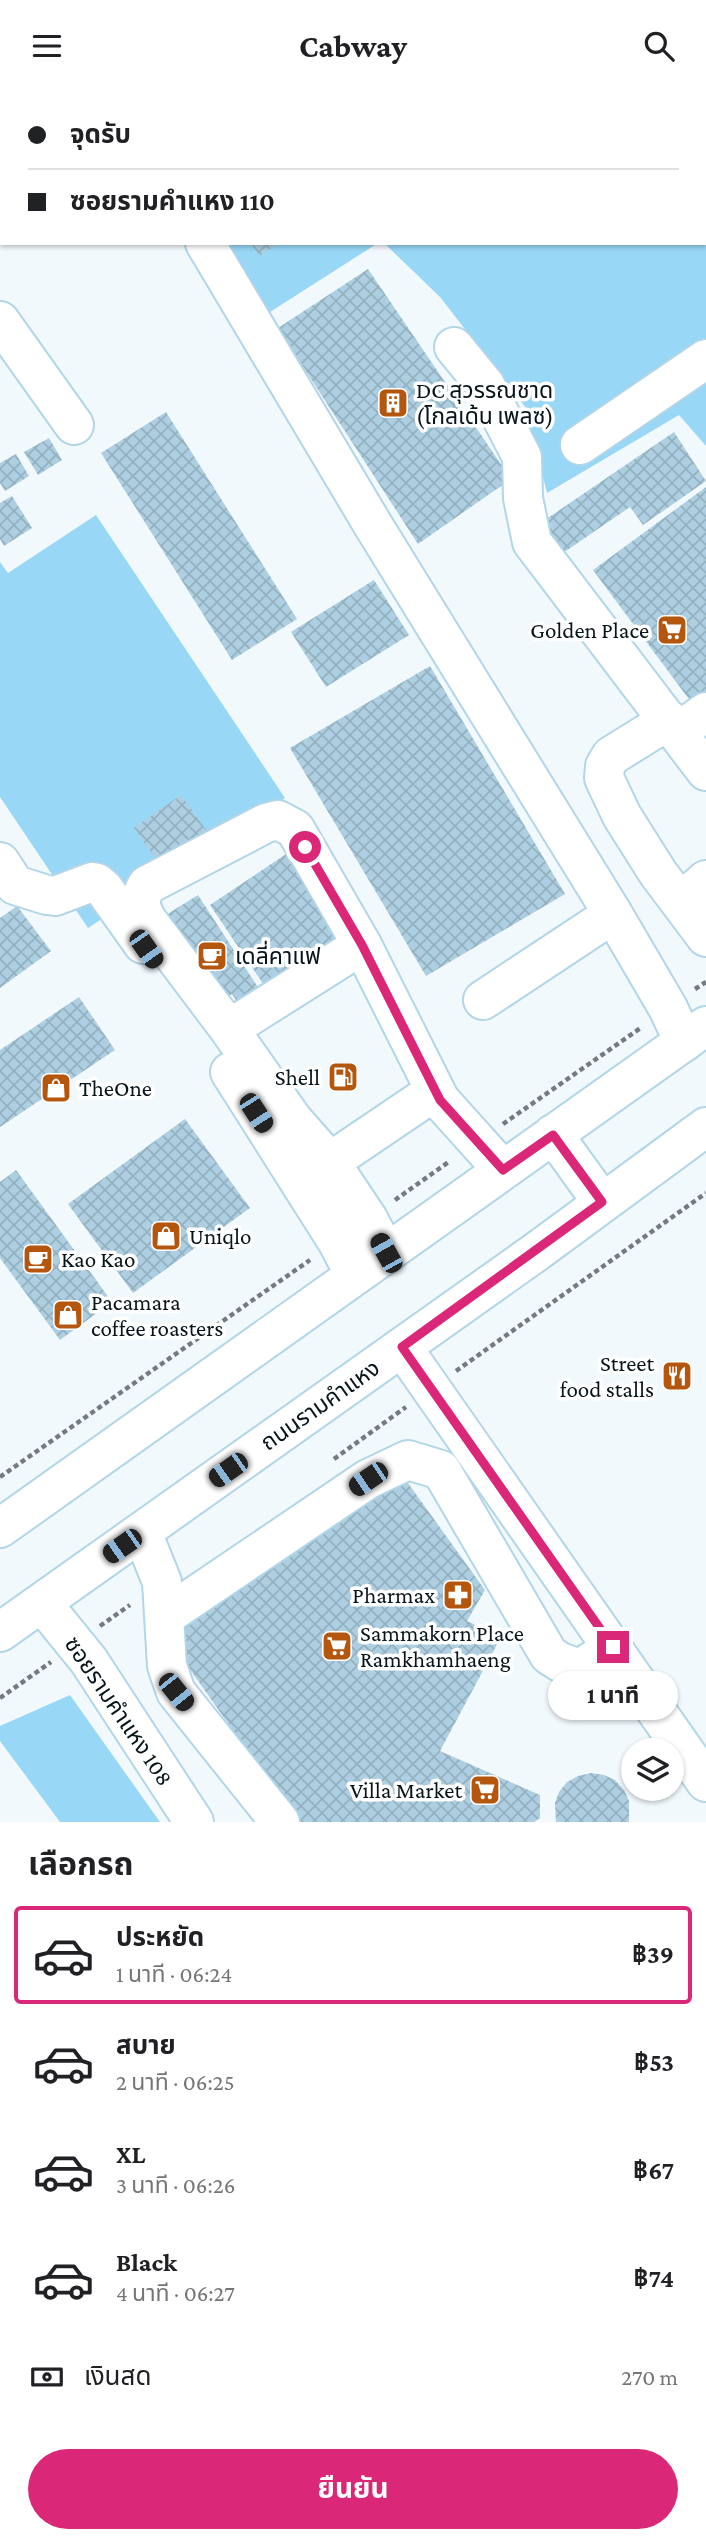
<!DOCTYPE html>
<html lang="th">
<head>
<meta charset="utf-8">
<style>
	:root { --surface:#fff; --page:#f6f6f6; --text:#202124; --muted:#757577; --line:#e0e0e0; --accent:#db2777 }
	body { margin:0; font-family:"Crimson Pro","Noto Sans Thai",serif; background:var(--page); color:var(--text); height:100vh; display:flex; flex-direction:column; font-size:26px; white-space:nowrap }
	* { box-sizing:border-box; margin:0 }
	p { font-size:23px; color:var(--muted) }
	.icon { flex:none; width:38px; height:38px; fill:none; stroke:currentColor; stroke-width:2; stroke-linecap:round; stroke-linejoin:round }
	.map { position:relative; height:1731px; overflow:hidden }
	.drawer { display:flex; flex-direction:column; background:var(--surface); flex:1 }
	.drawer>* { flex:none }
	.hud { position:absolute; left:0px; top:0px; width:707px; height:154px; box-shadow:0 2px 5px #0004; display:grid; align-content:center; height:154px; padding:0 28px; background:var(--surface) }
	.tools { position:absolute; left:621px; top:1647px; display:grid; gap:14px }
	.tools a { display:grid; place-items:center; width:63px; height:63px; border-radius:50%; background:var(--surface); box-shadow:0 2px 5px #0004; font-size:35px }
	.end { position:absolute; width:32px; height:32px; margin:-16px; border:9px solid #db2777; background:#fff; box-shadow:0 0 0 4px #fff }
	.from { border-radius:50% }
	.bubble { position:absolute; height:49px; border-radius:24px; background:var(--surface); box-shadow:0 2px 5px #0004; font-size:23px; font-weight:700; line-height:49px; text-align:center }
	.car { position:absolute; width:21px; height:42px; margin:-21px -10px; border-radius:9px; box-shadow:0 0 5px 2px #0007; background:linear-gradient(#222 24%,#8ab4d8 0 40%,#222 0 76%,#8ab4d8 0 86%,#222 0) }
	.hud b { display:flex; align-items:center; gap:24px; height:66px; font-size:26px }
	.hud b+b { border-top:2px solid var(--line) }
	.hud i { width:18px; height:18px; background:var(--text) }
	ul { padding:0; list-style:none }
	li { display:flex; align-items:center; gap:21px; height:98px; margin:0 14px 10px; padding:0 14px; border:4px solid transparent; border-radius:7px }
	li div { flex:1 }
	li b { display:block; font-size:26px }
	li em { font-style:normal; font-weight:700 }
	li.active { border-color:var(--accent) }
	li>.icon { width:63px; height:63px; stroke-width:1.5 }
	h2 { padding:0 28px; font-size:32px; line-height:84px }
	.pay { display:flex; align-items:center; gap:18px; height:77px; padding:0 28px; font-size:26px }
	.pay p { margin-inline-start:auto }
	.primary-button { display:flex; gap:14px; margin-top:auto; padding:14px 28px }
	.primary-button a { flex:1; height:80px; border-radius:42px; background:var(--accent); color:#fff; font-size:28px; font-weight:700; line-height:80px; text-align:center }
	header { display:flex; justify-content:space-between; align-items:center; height:91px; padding:0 28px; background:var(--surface); font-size:32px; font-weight:700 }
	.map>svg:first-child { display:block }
	.green { fill:#98d7f6 }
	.building { fill:url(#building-cross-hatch) }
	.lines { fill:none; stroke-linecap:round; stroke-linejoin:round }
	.minor-casing { stroke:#b2d5e7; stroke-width:42 }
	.major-casing { stroke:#b2d5e7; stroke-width:42 }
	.path { stroke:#717b80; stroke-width:4.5; stroke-dasharray:5 3.5; stroke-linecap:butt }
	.minor { stroke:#fff; stroke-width:38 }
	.major { stroke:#fff; stroke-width:38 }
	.route { stroke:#db2777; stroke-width:9 }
	.labels { text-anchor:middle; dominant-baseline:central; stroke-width:7; stroke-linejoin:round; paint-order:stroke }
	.poi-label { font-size:23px; fill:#07141a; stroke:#fff; text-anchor:start }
	.street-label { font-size:23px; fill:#07141a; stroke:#fff }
</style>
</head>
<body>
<header><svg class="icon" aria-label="menu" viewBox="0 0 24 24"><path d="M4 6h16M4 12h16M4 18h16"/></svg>Cabway<svg class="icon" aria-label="search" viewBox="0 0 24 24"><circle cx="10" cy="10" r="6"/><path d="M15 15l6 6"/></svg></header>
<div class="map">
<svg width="706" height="1731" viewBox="0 0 706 1731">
	<defs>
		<pattern id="building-cross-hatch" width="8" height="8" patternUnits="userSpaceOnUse" patternTransform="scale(1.75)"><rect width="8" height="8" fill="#adcfe1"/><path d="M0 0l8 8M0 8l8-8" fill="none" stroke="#93b1c0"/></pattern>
	</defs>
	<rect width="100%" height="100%" fill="#f2f9fd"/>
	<path class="green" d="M0 0H706V355L679 324 547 402 526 317 440 206 384 152H705V2H2V74Z
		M228 152H378L270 221Z
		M96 424 285 707 88 837 0 706V471L8 482Z
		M70 1604 160 1731H60L0 1650V1635Z"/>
	<path class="building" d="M251 152H280L259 165Z
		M368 178 511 388 418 453 278 237Z
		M166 321 297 528 232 569 101 362Z
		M674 341 706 390 643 434 630 416 563 462 542 431Z
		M49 347 62 369 38 384 24 361Z
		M16 363 29 385 5 400 0 392V372Z
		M706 396V600L691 611 593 479Z
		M12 405 32 437 4 455 0 448V412Z
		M374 489 409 544 326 596 291 541Z
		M430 575 565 803 426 885 290 657Z
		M181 704 209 743 161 776 134 737Z
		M286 763 341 844 264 894 210 814Z
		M198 804 263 904 242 918 232 903 216 913 161 827Z
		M17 815 51 860 0 897V827Z
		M79 906 115 959 0 1036V959Z
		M185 1028 250 1117 133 1202 68 1113Z
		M16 1079 112 1211 60 1249 0 1167V1091Z
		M400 1381 485 1499 467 1530 501 1546 440 1660 540 1704V1727L534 1731H301L266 1686 179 1563 174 1537Z
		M591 1682 604 1684 615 1689 624 1699 629 1710V1731H556L555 1712 559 1701 567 1691 578 1685Z"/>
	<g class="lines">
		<g class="minor-casing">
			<path id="minor" d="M626 0 627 2
				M467 2 469 0
				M705 113 706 114
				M0 118 2 119
				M205 152 373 434 613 823 668 917 684 951
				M0 230 74 334
				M454 256 485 294 522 366 523 407 532 451 706 680
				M580 354 706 268
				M669 629 611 665 605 675 604 687 622 725 658 782 706 846
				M678 641 706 621
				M0 771 15 794 47 804 55 805 92 791 97 792 104 798 143 853
				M681 811 706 789
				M483 909 613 823
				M229 938 362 854
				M230 981 337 1150 355 1184
				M330 1071 435 1000
				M386 1162 368 1128 330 1071 293 1029 229 938 147 829C139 814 139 808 147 794L266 732 278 729 295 738 362 854 440 1009 503 1079
				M402 1256 706 1691
				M142 1441 162 1491 167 1575 176 1601 280 1731
				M42 1512 89 1570 194 1731
				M164 1526 368 1388 408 1369 441 1379 549 1564 560 1571 580 1578 613 1556"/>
		</g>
		<g class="major-casing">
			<path id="major" d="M553 1043 602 1111
				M0 1437 706 935
				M0 1541 536 1161 706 1036"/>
		</g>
		<path class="path" d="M695 898 706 891
			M503 1033 642 936
			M395 1109 450 1070
			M456 1280 706 1102
			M334 1368 406 1316
			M0 1386 310 1169
			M100 1535 130 1514
			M0 1607 51 1571"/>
		<use href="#minor" class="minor"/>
		<use href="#major" class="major"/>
	</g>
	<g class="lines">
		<path class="route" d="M305 756 362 854 440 1009 503 1079 553 1044 602 1111 402 1256 613 1556"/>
	</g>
	<defs>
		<g id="building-square" transform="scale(1.575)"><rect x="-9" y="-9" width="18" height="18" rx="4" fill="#b5560e" stroke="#fff"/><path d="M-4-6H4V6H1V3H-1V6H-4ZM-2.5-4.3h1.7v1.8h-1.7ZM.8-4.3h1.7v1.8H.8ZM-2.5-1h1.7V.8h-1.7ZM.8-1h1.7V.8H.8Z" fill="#fff"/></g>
		<g id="supermarket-square" transform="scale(1.575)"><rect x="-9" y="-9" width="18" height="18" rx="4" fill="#b5560e" stroke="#fff"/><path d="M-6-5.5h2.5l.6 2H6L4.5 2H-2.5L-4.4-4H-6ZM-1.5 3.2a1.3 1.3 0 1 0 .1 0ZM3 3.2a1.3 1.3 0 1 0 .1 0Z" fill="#fff"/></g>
		<g id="cafe-square" transform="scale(1.575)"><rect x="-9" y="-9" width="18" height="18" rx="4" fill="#b5560e" stroke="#fff"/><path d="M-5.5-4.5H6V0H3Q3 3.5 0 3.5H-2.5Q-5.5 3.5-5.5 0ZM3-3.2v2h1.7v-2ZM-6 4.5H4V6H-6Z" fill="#fff"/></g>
		<g id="fuel-square" transform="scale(1.575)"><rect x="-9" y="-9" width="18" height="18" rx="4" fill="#b5560e" stroke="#fff"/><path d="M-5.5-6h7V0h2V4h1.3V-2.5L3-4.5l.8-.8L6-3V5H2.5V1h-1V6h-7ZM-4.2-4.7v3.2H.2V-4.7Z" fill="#fff"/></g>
		<g id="shop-square" transform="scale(1.575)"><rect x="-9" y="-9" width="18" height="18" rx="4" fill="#b5560e" stroke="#fff"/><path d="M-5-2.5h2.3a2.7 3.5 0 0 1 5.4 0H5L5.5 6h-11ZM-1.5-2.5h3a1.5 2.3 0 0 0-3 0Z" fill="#fff"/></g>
		<g id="restaurant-square" transform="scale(1.575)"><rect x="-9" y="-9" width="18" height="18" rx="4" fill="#b5560e" stroke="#fff"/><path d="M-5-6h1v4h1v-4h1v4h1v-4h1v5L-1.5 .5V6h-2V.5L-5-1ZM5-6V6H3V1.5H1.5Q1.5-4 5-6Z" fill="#fff"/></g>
		<g id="pharmacy-square" transform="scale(1.575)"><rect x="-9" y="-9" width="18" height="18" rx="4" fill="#b5560e" stroke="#fff"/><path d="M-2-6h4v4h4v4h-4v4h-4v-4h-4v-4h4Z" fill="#fff"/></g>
	</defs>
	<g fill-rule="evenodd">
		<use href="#building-square" x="393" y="312"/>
		<use href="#supermarket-square" x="672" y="539"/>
		<use href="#cafe-square" x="212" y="865"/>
		<use href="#fuel-square" x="343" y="986"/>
		<use href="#shop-square" x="56" y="997"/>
		<use href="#shop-square" x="166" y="1145"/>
		<use href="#cafe-square" x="38" y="1168"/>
		<use href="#shop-square" x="68" y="1224"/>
		<use href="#restaurant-square" x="677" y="1285"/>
		<use href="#pharmacy-square" x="458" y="1504"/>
		<use href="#supermarket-square" x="337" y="1555"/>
		<use href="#supermarket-square" x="485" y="1699"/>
	</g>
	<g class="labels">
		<g class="poi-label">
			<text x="416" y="299">DC สุวรรณชาด<tspan x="416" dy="26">(โกลเด้น เพลซ)</tspan></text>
			<text x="649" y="539" text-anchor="end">Golden Place</text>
			<text x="235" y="865">เดลี่คาแฟ</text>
			<text x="320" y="986" text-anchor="end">Shell</text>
			<text x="79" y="997">TheOne</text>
			<text x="189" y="1145">Uniqlo</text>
			<text x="61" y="1168">Kao Kao</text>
			<text x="91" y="1211">Pacamara<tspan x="91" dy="26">coffee roasters</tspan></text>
			<text x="654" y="1272" text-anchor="end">Street<tspan x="654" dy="26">food stalls</tspan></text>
			<text x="435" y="1504" text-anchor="end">Pharmax</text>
			<text x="360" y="1542">Sammakorn Place<tspan x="360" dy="26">Ramkhamhaeng</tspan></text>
			<text x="462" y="1699" text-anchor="end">Villa Market</text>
		</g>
		<g class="street-label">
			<text transform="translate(320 1314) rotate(-35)">ถนนรามคำแหง</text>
			<text transform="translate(119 1620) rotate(56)">ซอยรามคำแหง 108</text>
		</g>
	</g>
</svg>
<div class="tools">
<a><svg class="icon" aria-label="layers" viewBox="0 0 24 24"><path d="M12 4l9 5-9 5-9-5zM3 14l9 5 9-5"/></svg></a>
</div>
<i class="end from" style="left:305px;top:756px"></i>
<i class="end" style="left:613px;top:1556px"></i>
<div class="bubble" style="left:548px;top:1580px;width:130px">1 นาที</div>
<i class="car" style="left:146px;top:858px;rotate:145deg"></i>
<i class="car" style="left:256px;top:1022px;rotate:147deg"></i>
<i class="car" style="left:386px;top:1162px;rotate:331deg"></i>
<i class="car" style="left:228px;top:1379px;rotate:235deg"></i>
<i class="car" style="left:368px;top:1388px;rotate:236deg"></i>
<i class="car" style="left:122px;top:1455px;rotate:235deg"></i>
<i class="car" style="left:176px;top:1601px;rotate:141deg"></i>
<div class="hud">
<b><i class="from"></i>จุดรับ</b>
<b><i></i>ซอยรามคำแหง 110</b>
</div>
</div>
<section class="drawer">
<h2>เลือกรถ</h2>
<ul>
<li class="active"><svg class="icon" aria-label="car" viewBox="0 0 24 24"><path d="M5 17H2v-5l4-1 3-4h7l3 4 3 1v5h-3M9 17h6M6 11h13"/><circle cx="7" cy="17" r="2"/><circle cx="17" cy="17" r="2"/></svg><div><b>ประหยัด</b><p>1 นาที · 06:24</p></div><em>฿39</em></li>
<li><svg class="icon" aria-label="car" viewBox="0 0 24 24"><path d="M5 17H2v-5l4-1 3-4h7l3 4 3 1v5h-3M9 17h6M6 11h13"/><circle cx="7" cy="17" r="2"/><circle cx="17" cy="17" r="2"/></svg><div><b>สบาย</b><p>2 นาที · 06:25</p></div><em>฿53</em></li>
<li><svg class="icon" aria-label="car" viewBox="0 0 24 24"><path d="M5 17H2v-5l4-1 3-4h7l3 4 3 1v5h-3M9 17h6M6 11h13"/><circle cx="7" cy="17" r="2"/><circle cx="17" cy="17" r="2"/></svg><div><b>XL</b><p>3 นาที · 06:26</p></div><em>฿67</em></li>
<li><svg class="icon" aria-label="car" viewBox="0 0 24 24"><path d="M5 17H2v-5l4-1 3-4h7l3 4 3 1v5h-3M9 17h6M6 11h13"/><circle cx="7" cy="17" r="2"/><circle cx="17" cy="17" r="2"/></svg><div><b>Black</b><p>4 นาที · 06:27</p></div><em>฿74</em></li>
</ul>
<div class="pay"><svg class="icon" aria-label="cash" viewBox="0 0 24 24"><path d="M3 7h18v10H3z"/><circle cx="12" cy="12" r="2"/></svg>เงินสด<p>270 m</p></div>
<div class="primary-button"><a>ยืนยัน</a></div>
</section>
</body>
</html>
